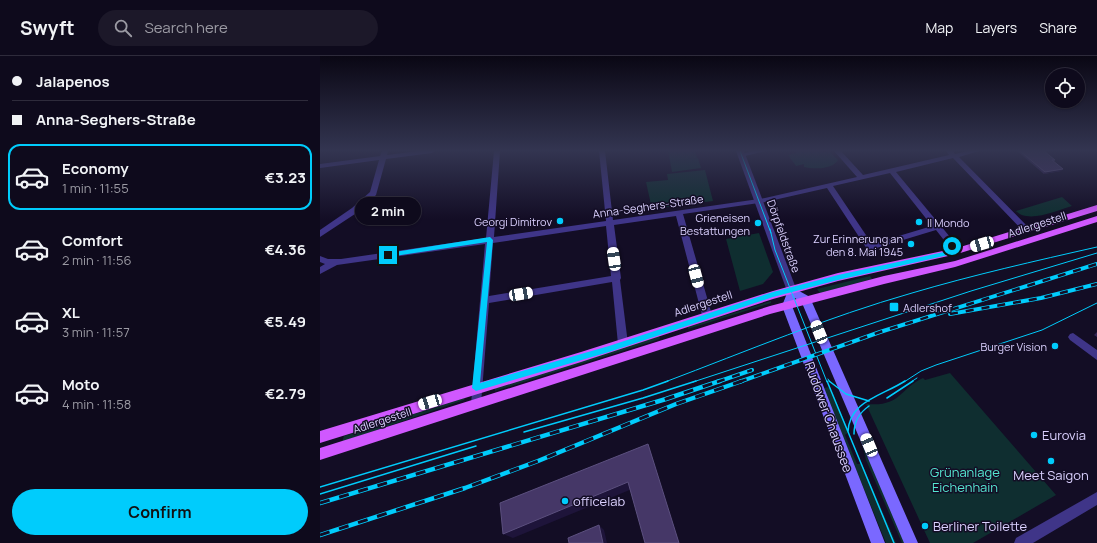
<!DOCTYPE html>
<html lang="en">
<head>
<meta charset="utf-8">
<style>
	:root { --surface:#0e0a1c; --page:#1c1829; --text:#f1f3f6; --muted:#9b9aa3; --line:#2e2b3b; --accent:#00ccfc }
	body { margin:0; font-family:Manrope,sans-serif; background:var(--page); color:var(--text); height:100vh; display:flex; flex-direction:column; font-size:15px; white-space:nowrap }
	* { box-sizing:border-box; margin:0 }
	p { font-size:13px; color:var(--muted) }
	.icon { flex:none; width:22px; height:22px; fill:none; stroke:currentColor; stroke-width:2; stroke-linecap:round; stroke-linejoin:round }
	.map { position:relative; flex:1; overflow:hidden }
	.sheet { display:flex; flex-direction:column; background:var(--surface); width:320px }
	.sheet>* { flex:none }
	.banner { display:grid; align-content:center; height:88px; padding:0 12px; background:var(--surface) }
	.tools { position:absolute; left:725px; top:12px; display:grid; gap:8px }
	.tools a { display:grid; place-items:center; width:40px; height:40px; border-radius:50%; background:var(--surface); box-shadow:0 1px 3px #0004,0 0 0 1px var(--line); font-size:20px }
	.end { position:absolute; width:18px; height:18px; margin:-9px; border:5px solid #00ccfc; background:#111; box-shadow:0 0 0 2px #111 }
	.from { border-radius:50% }
	.bubble { position:absolute; height:28px; border-radius:14px; background:var(--surface); box-shadow:0 1px 3px #0004,0 0 0 1px var(--line); font-size:13px; font-weight:700; line-height:28px; text-align:center }
	.car { position:absolute; width:12px; height:24px; margin:-12px -6px; border-radius:5px; box-shadow:0 0 3px 1px #0007; background:linear-gradient(#fff 24%,#345 0 40%,#fff 0 76%,#345 0 86%,#fff 0) }
	.banner b { display:flex; align-items:center; gap:14px; height:38px; font-size:15px }
	.banner b+b { border-top:1px solid var(--line) }
	.banner i { width:10px; height:10px; background:var(--text) }
	ul { padding:0; list-style:none }
	li { display:flex; align-items:center; gap:12px; height:66px; margin:0 8px 6px; padding:0 4px; border:2px solid transparent; border-radius:12px }
	li div { flex:1 }
	li b { display:block; font-size:15px }
	li em { font-style:normal; font-weight:700 }
	li.current { border-color:var(--accent) }
	li>.icon { width:36px; height:36px; stroke-width:1.5 }
	.primary-button { display:flex; gap:8px; margin-top:auto; padding:8px 12px }
	.primary-button a { flex:1; height:46px; border-radius:24px; background:var(--accent); color:#111; font-size:16px; font-weight:700; line-height:46px; text-align:center }
	header { display:flex; align-items:center; gap:24px; box-sizing:border-box; height:56px; padding:0 20px; background:var(--surface); border-bottom:1px solid var(--line) }
	header strong { font-size:19px }
	nav { display:flex; gap:22px; margin-inline-start:auto; font-size:14px }
	.search { width:280px; height:36px; background:var(--page); display:flex; align-items:center; gap:10px; box-sizing:border-box; padding:0 14px; border-radius:22px; color:var(--muted); font-size:15px }
	main { display:flex; flex:1; min-height:0 }
	.map>svg:first-child { display:block }
	.green { fill:#0f2e30 }
	.lines { fill:none; stroke-linecap:round; stroke-linejoin:round }
	.minor { fill:#3f3588; fill-rule:evenodd }
	.tertiary { fill:#3f3588; fill-rule:evenodd }
	.secondary { fill:#7a68ff; fill-rule:evenodd }
	.primary { fill:#d058ff; fill-rule:evenodd }
	.tram-far1 { stroke:#00ccfc; stroke-width:1 }
	.tram { stroke:#00ccfc; stroke-width:1.5 }
	.rail-far1-casing { stroke:#00ccfc; stroke-width:4 }
	.rail-casing { stroke:#00ccfc; stroke-width:4.5 }
	.rail-far1 { stroke:#130d25; stroke-width:2.5; stroke-dasharray:8; stroke-linecap:butt }
	.rail { stroke:#130d25; stroke-width:3; stroke-dasharray:10; stroke-linecap:butt }
	.wall { fill:#332555 }
	.shaded-wall { fill:#1e143a }
	.building { fill:#453767; stroke:#5c507f }
	.route { fill:#00ccfc }
	.poi-dot { fill:#00ccfc; stroke:#130d25; stroke-width:1.5 }
	.labels { text-anchor:middle; dominant-baseline:central; stroke-width:3; stroke-linejoin:round; paint-order:stroke }
	.street-label { font-size:11px; fill:#dbd1ff; stroke:#130d25 }
	.poi-label { font-size:11px; fill:#dbd1ff; stroke:#130d25; text-anchor:end }
	.near-street-label { font-size:13px; fill:#dbd1ff; stroke:#130d25 }
	.near-poi-label { font-size:13px; fill:#dbd1ff; stroke:#130d25; text-anchor:start }
	.near-park-label { font-size:13px; fill:#55e8d1; stroke:#130d25 }
</style>
</head>
<body>
<header>
<strong>Swyft</strong>
<div class="search"><svg class="icon" aria-label="search" viewBox="0 0 24 24"><circle cx="10" cy="10" r="6"/><path d="M15 15l6 6"/></svg>Search here</div>
<nav><a>Map</a><a>Layers</a><a>Share</a></nav>
</header>
<main>
<section class="sheet">
<div class="banner">
<b><i class="from"></i>Jalapenos</b>
<b><i></i>Anna-Seghers-Straße</b>
</div>
<ul>
<li class="current"><svg class="icon" aria-label="car" viewBox="0 0 24 24"><path d="M5 17H2v-5l4-1 3-4h7l3 4 3 1v5h-3M9 17h6M6 11h13"/><circle cx="7" cy="17" r="2"/><circle cx="17" cy="17" r="2"/></svg><div><b>Economy</b><p>1 min · 11:55</p></div><em>€3.23</em></li>
<li><svg class="icon" aria-label="car" viewBox="0 0 24 24"><path d="M5 17H2v-5l4-1 3-4h7l3 4 3 1v5h-3M9 17h6M6 11h13"/><circle cx="7" cy="17" r="2"/><circle cx="17" cy="17" r="2"/></svg><div><b>Comfort</b><p>2 min · 11:56</p></div><em>€4.36</em></li>
<li><svg class="icon" aria-label="car" viewBox="0 0 24 24"><path d="M5 17H2v-5l4-1 3-4h7l3 4 3 1v5h-3M9 17h6M6 11h13"/><circle cx="7" cy="17" r="2"/><circle cx="17" cy="17" r="2"/></svg><div><b>XL</b><p>3 min · 11:57</p></div><em>€5.49</em></li>
<li><svg class="icon" aria-label="car" viewBox="0 0 24 24"><path d="M5 17H2v-5l4-1 3-4h7l3 4 3 1v5h-3M9 17h6M6 11h13"/><circle cx="7" cy="17" r="2"/><circle cx="17" cy="17" r="2"/></svg><div><b>Moto</b><p>4 min · 11:58</p></div><em>€2.79</em></li>
</ul>
<div class="primary-button"><a>Confirm</a></div>
</section>
<div class="map">
<svg width="777" height="487" viewBox="0 0 777 487">
	<rect width="100%" height="100%" fill="#130d25"/>
	<path class="green" d="M348 95H375L377 102 350 105Z
		M474 95H502L503 96 509 95 518 104C512 114 493 113 484 111V108L476 110 468 99 477 97Z
		M378 102 381 112 352 116 350 105Z
		M385 114 393 145 332 153 326 126 348 124 347 118Z
		M742 141 752 150C738 154 708 168 696 155Z
		M439 177 453 216 443 228 420 235 406 183Z
		M550 220 552 223 500 237 497 233Z
		M451 245V247L368 273V271Z
		M339 280 340 283 175 335V332Z
		M630 317 736 439 653 487H610L546 348C581 351 578 334 603 322L605 324Z
		M510 331 529 376 525 379 537 408H542L576 487H566L503 332Z
		M145 342 144 344 22 386 24 380Z
		M540 380 586 487H582L546 404Z"/>
	<g class="lines">
		<path class="minor" d="M62 95H68L67 99 98 95H115L112 97 66 103 56 139 38 156 0 181V174L32 152 50 136 59 104 0 112V108L60 100Z
			M174 95H180L174 181 286 165 279 95H285L293 164 445 142 537 121 514 95H521L543 119 629 99 626 95H633L635 98 648 95H659L639 101 711 174 707 177 704 176 633 102 576 116 640 193 641 195 640 197H634L616 174 550 194 547 193 507 132 445 146 363 158 392 259 390 262H384L382 259 356 160 294 169 301 222 300 224 308 288 306 291 303 292 300 291 298 288 292 226 169 247 161 348 160 352 156 353 152 352 151 348 165 188 17 209 0 218V211L5 208 0 206V200L8 203H21L166 182ZM570 117 612 170 552 188 513 130ZM286 170 291 220 169 240 173 187Z
			M432 95H445L421 101 418 99Z
			M753 277 777 294V304L750 284 748 281 750 278Z
			M777 436V449L713 487H694L696 482Z"/>
		<path class="tertiary" d="M416 95H424L477 235 475 238H469L467 235Z"/>
		<path class="secondary" d="M472 231 490 241 491 244 598 487H584L482 247 475 242 472 250 565 487H551L462 250 469 232Z"/>
		<path class="primary" d="M777 149V155L637 198 518 225 453 243 261 306 0 387V375L261 296 453 235 518 217 637 192Z
			M777 160V166L635 211 564 228 450 258 0 404V392L450 250 564 220 635 205Z"/>
		<path class="tram-far1" d="M420 95 451 177
			M450 173 455 194 507 326
			M508 323 510 326
			M345 326C427 295 508 261 592 237 653 219 715 205 777 191
			M373 326 651 235 777 197
			M584 326 601 315 616 309 722 274 777 247
			M591 326 597 322"/>
		<path class="tram" d="M507 325 574 487
			M509 325 526 338 549 345
			M567 342 593 325
			M204 376 323 342 376 325
			M528 376C529 345 562 340 585 325
			M534 378C534 365 539 357 549 350
			M0 431 323 334 348 325
			M0 438 156 390"/>
		<g class="rail-far1-casing">
			<path id="rail-far1" d="M630 258 721 242 777 228
				M397 326 432 314
				M419 326 560 276 777 208"/>
		</g>
		<g class="rail-casing">
			<path id="rail" d="M0 447 346 343 400 325
				M0 479 145 432 218 405 356 348 422 325"/>
		</g>
		<use href="#rail-far1" class="rail-far1"/>
		<use href="#rail" class="rail"/>
	</g>
	<path class="wall" d="M697 95H724L735 104 734 106 741 115 724 118Z
		M777 276V281L774 279Z"/>
	<path class="shaded-wall" d="M743 113 741 115 724 118 725 116Z
		M308 426 312 433 193 482 183 478Z
		M279 469 284 474 287 487H283Z"/>
	<path class="building" d="M700 95H724L735 104H732L743 113 725 116Z
		M328 388 359 487H325L308 426 183 478 180 447Z
		M279 469 283 487H249L248 482Z"/>
	<linearGradient id="sky" x2="0" y2="1"><stop stop-color="#0a0714"/><stop offset="0.58" stop-color="#333551"/><stop offset="1" stop-color="#333551" stop-opacity="0"/></linearGradient>
	<rect width="777" height="163" fill="url(#sky)"/>
	<path class="route" d="M170 181 173 184 160 327 289 290 453 236 518 219 633 194 629 190 632 188 640 195 637 197 518 224 453 241 289 296 156 335 152 332 167 186 68 201 65 199 68 197Z"/>
	<g class="poi-dot">
		<circle cx="240" cy="165" r="4"/>
		<circle cx="599" cy="166" r="4"/>
		<circle cx="438" cy="167" r="4"/>
		<circle cx="591" cy="188" r="4"/>
		<rect x="569" y="246" width="10" height="10" rx="2"/>
		<circle cx="735" cy="290" r="4"/>
		<circle cx="714" cy="379" r="4"/>
		<circle cx="731" cy="405" r="4"/>
		<circle cx="245" cy="445" r="4"/>
		<circle cx="605" cy="470" r="4"/>
	</g>
	<g class="labels">
		<g class="street-label">
			<text transform="translate(328 150) rotate(-8)">Anna-Seghers-Straße</text>
			<text transform="translate(717 168) rotate(-18)">Adlergestell</text>
			<text transform="translate(464 180) rotate(70)">Dörpfeldstraße</text>
			<text transform="translate(383 247) rotate(-18)">Adlergestell</text>
			<text transform="translate(62 364) rotate(-18)">Adlergestell</text>
		</g>
		<g class="poi-label">
			<text x="430" y="161">Grieneisen<tspan x="430" dy="13">Bestattungen</tspan></text>
			<text x="232" y="165">Georgi Dimitrov</text>
			<text x="607" y="166" text-anchor="start">Il Mondo</text>
			<text x="583" y="182">Zur Erinnerung an<tspan x="583" dy="13">den 8. Mai 1945</tspan></text>
			<text x="583" y="251" text-anchor="start">Adlershof</text>
			<text x="727" y="290">Burger Vision</text>
		</g>
		<g class="near-street-label">
			<text transform="translate(509 361) rotate(70)">Rudower Chaussee</text>
		</g>
		<g class="near-poi-label">
			<text x="722" y="379">Eurovia</text>
			<text x="731" y="419" text-anchor="middle">Meet Saigon</text>
			<text x="253" y="445">officelab</text>
			<text x="613" y="470">Berliner Toilette</text>
		</g>
		<g class="near-park-label">
			<text x="645" y="416">Grünanlage<tspan x="645" dy="15">Eichenhain</tspan></text>
		</g>
	</g>
</svg>
<div class="tools">
<a><svg class="icon" aria-label="locate" viewBox="0 0 24 24"><circle cx="12" cy="12" r="6"/><path d="M12 2v4M12 18v4M2 12h4M18 12h4"/></svg></a>
</div>
<i class="end from" style="left:632px;top:190px"></i>
<i class="end" style="left:68px;top:199px"></i>
<div class="bubble" style="left:35px;top:141px;width:66px">2 min</div>
<i class="car" style="left:662px;top:188px;rotate:254deg"></i>
<i class="car" style="left:294px;top:203px;rotate:352deg"></i>
<i class="car" style="left:376px;top:220px;rotate:165deg"></i>
<i class="car" style="left:201px;top:238px;rotate:80deg"></i>
<i class="car" style="left:499px;top:276px;rotate:338deg"></i>
<i class="car" style="left:110px;top:346px;rotate:253deg"></i>
<i class="car" style="left:549px;top:389px;rotate:337deg"></i>
</div>
</main>
</body>
</html>
